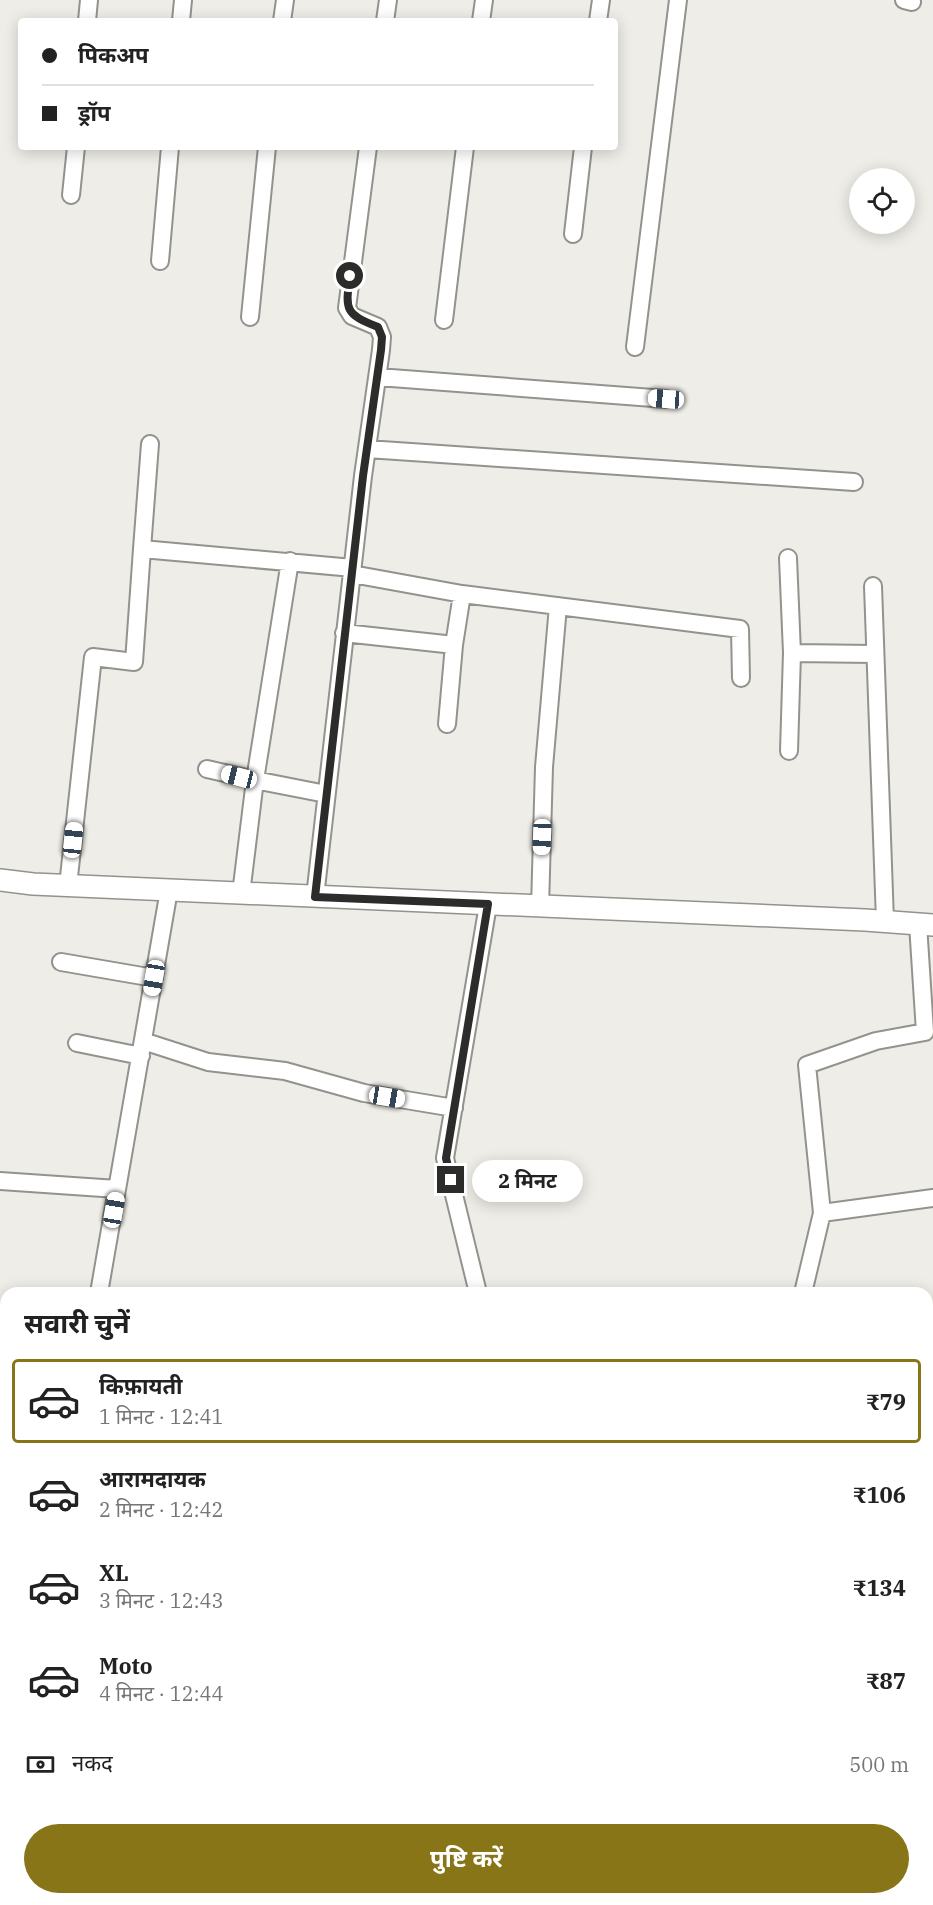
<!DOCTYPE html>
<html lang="hi">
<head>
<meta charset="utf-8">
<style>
	:root { --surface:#fff; --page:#f6f6f6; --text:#222; --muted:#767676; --line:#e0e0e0; --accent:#887518 }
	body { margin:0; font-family:"IBM Plex Serif","Noto Sans Devanagari",serif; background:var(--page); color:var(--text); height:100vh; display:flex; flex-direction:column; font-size:22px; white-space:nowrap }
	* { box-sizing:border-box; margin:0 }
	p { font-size:20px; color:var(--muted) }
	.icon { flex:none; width:33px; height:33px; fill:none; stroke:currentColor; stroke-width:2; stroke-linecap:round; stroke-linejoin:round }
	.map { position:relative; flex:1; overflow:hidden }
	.details { position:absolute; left:0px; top:1287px; width:933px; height:618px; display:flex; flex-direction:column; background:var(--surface); border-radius:18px 18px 0 0; box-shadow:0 3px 15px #0003 }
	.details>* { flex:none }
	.hud { position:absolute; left:18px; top:18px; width:600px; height:132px; border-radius:6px; box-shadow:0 3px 15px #0003; display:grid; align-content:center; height:132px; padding:0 24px; background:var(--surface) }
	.fabs { position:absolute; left:849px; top:168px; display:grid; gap:12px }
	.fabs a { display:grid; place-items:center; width:66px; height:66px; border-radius:50%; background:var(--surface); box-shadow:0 3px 15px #0003; font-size:30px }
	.end { position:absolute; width:27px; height:27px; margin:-14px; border:8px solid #2c2c2a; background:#fff; box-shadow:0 0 0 3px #fff }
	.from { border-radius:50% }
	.bubble { position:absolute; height:42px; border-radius:21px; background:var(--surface); box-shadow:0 3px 15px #0003; font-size:20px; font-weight:700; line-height:42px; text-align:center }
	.car { position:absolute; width:18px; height:36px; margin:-18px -9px; border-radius:8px; box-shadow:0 0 4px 2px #0007; background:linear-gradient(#fff 24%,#345 0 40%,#fff 0 76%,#345 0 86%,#fff 0) }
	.hud b { display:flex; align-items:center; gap:21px; height:57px; font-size:22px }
	.hud b+b { border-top:2px solid var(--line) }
	.hud i { width:15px; height:15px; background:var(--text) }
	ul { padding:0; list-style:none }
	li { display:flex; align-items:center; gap:18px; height:84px; margin:0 12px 9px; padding:0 12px; border:3px solid transparent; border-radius:6px }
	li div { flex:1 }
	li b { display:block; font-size:22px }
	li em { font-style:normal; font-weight:700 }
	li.current { border-color:var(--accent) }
	li>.icon { width:54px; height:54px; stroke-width:1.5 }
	h2 { padding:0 24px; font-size:27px; line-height:72px }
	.pay { display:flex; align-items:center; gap:15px; height:66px; padding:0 24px; font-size:22px }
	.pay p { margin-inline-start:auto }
	.button { display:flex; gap:12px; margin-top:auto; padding:12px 24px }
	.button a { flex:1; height:69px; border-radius:36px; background:var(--accent); color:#fff; font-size:24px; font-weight:700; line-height:69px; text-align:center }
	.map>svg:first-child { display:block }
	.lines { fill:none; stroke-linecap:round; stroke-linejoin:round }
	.minor-casing { stroke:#93928c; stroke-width:20 }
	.tertiary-casing { stroke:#93928c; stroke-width:24 }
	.minor { stroke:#fff; stroke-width:16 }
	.tertiary { stroke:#fff; stroke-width:21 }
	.route { stroke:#2c2c2a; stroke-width:8 }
</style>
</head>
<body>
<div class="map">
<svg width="933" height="1905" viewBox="0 0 933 1905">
	<rect width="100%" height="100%" fill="#efede7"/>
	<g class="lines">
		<g class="minor-casing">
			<path id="minor" d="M904 0 912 2
				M87 21 89 0
				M181 21 183 0
				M282 21 285 0
				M385 21 388 0
				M481 21 484 0
				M598 21 601 0
				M71 195 76 147
				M573 234 583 147
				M160 261 170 147
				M250 317 267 147
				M444 320 465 147
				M635 347 678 0
				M378 377 666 399
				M150 444 142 549 353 568
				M367 449 854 482
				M788 558 792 653
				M290 561 255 780 326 794
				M352 574 462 594 740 629 741 678
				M873 586 885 921
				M344 633 454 645
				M447 724 454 645 462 594
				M789 751 792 653 875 654
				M207 769 255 780 241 894
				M68 886 93 657 134 662 142 549
				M315 897 363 476 381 350 382 337 378 327 352 316 347 308 368 147
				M540 907 544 767 558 606
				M61 962 154 978
				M143 1041 208 1062 285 1071 364 1093 454 1108
				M77 1043 141 1056
				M0 1181 117 1189
				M822 1213 807 1065 876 1041 925 1032 918 924
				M99 1293 169 890
				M478 1293 445 1158 488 905
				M803 1293 822 1213 933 1198
				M0 1373 6 1372
				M927 1514 933 1497
				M0 1714 6 1715
				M927 1763 933 1764
				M149 1905 150 1899
				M263 1905 265 1899
				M523 1905 524 1899
				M720 1905 724 1899"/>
		</g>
		<g class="tertiary-casing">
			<path id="tertiary" d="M0 880 33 884 865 920 933 925"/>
		</g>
		<use href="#minor" class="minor"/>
		<use href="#tertiary" class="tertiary"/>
	</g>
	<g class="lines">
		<path class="route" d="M350 276C345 310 345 314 378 327L382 337 381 350 363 476 315 897 488 904 446 1158 451 1180"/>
	</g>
</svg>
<div class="fabs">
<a><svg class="icon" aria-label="locate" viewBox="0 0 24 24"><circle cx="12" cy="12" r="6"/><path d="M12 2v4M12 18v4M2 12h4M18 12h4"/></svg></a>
</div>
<i class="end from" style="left:350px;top:276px"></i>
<i class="end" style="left:451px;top:1180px"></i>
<div class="bubble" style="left:472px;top:1160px;width:111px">2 मिनट</div>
<i class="car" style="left:666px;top:399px;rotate:274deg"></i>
<i class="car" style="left:239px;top:777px;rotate:284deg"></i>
<i class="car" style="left:542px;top:837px;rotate:182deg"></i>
<i class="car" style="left:73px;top:840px;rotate:6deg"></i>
<i class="car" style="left:154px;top:978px;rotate:190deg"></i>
<i class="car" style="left:387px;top:1097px;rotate:99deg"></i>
<i class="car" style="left:114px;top:1210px;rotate:10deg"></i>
<div class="hud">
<b><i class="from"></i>पिकअप</b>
<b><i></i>ड्रॉप</b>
</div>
<section class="details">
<h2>सवारी चुनें</h2>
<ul>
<li class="current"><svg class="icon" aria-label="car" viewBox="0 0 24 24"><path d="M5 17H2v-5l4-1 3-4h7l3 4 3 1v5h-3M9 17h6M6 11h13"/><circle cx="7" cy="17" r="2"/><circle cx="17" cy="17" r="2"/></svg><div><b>किफ़ायती</b><p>1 मिनट · 12:41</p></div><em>₹79</em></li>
<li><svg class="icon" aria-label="car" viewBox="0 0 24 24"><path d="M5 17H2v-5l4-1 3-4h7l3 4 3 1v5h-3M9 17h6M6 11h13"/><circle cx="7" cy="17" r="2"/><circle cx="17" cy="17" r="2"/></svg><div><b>आरामदायक</b><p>2 मिनट · 12:42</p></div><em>₹106</em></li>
<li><svg class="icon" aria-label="car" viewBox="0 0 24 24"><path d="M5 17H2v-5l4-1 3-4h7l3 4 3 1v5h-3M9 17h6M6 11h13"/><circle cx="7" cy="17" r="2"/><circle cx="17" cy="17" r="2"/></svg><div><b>XL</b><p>3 मिनट · 12:43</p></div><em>₹134</em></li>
<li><svg class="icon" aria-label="car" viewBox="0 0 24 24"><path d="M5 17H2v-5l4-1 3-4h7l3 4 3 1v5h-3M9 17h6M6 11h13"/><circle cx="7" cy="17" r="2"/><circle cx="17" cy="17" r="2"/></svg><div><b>Moto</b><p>4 मिनट · 12:44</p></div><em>₹87</em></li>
</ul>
<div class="pay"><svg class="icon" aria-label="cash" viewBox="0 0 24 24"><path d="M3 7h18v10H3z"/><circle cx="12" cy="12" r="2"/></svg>नकद<p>500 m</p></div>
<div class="button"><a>पुष्टि करें</a></div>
</section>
</div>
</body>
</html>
